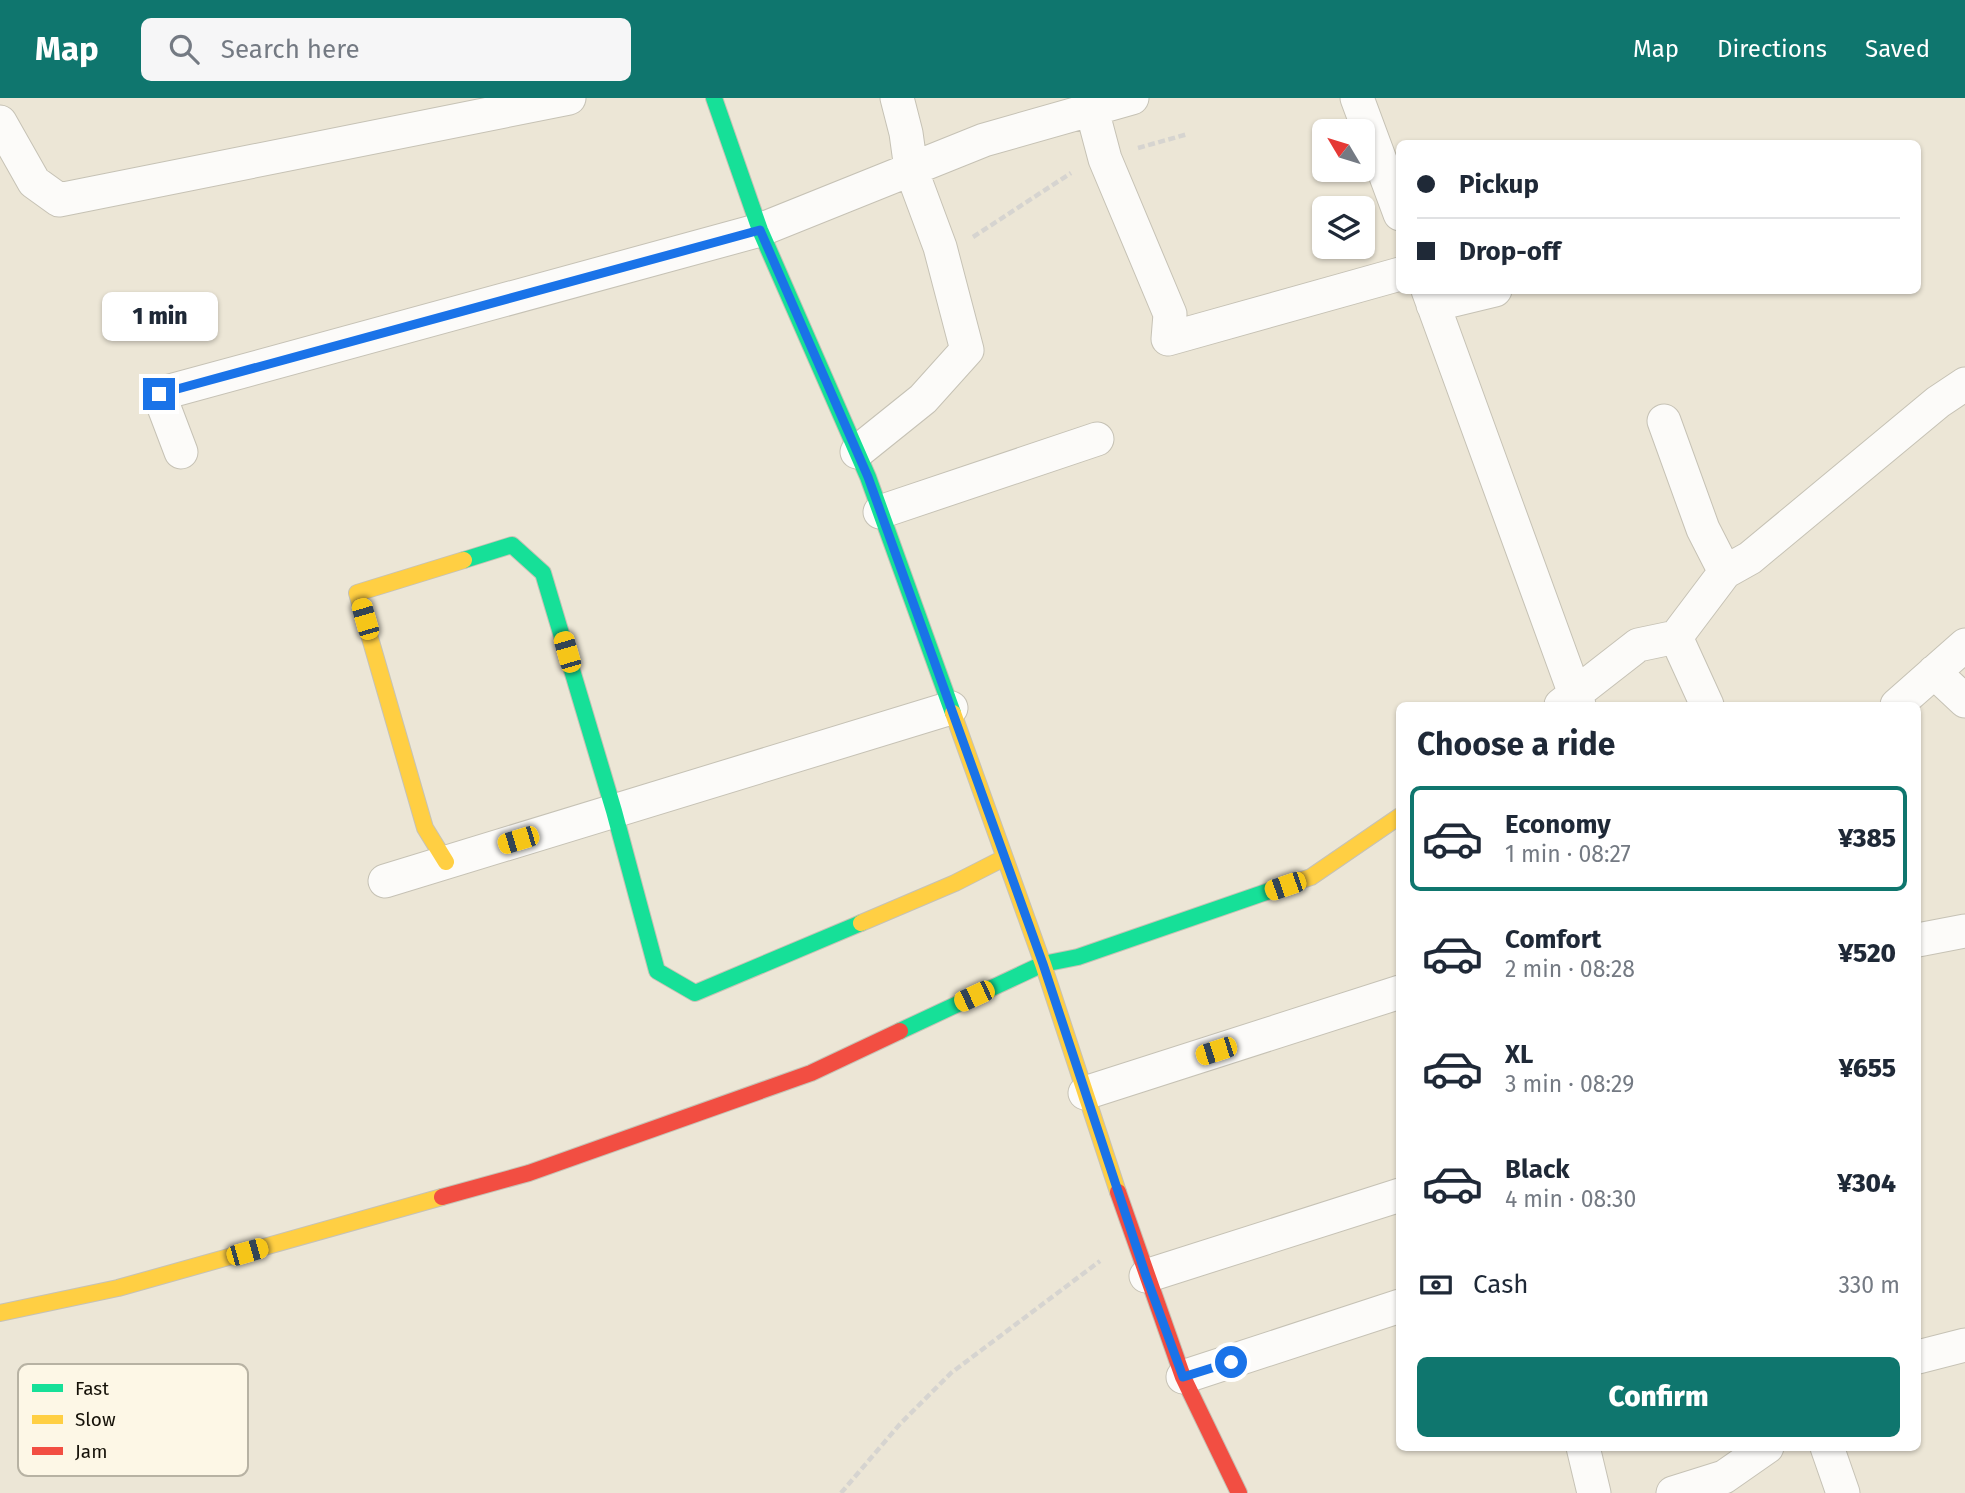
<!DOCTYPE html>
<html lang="en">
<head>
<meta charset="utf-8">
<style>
	:root { --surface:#fff; --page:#f6f6f7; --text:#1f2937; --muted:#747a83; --line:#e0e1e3; --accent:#0f766e }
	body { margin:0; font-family:"Fira Sans",sans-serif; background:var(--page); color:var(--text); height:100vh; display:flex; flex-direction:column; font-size:26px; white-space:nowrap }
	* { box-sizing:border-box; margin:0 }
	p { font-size:23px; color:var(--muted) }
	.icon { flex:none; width:38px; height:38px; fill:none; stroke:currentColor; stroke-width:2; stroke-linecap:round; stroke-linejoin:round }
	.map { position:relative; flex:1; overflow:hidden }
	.drawer { position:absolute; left:1396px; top:604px; width:525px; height:749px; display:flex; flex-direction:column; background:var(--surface); border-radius:10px; box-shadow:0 2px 5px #0004 }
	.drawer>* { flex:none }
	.top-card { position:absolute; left:1396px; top:42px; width:525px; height:154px; border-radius:10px; box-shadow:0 2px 5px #0004; display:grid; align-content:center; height:154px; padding:0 21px; background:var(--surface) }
	.needle { width:46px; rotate:308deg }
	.buttons { position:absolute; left:1312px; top:21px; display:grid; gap:14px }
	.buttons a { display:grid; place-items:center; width:63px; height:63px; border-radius:10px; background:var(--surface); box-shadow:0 2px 5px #0004; font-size:35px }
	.end { position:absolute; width:32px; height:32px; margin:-16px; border:9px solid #1a73e8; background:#fff; box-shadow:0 0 0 4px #fff }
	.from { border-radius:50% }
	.bubble { position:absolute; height:49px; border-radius:10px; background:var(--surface); box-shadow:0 2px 5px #0004; font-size:23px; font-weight:800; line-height:49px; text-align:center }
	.car { position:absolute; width:21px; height:42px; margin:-21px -10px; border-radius:9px; box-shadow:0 0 5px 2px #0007; background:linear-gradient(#f5c518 24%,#345 0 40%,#f5c518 0 76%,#345 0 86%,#f5c518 0) }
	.top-card b { display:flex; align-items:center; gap:24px; height:66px; font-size:26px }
	.top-card b+b { border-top:2px solid var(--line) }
	.top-card i { width:18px; height:18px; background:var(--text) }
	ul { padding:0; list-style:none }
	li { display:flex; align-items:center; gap:21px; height:105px; margin:0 14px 10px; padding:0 7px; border:4px solid transparent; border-radius:10px }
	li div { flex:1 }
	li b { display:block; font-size:26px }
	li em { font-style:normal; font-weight:800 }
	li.selected { border-color:var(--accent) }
	li>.icon { width:63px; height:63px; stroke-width:1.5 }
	h2 { padding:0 21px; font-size:32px; line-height:84px }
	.pay { display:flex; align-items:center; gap:18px; height:77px; padding:0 21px; font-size:26px }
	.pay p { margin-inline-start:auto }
	.primary-button { display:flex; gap:14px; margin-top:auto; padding:14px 21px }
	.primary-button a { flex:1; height:80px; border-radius:10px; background:var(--accent); color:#fff; font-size:28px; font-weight:800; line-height:80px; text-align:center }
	header { display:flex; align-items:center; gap:42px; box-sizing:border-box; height:98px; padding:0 35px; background:var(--accent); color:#fff }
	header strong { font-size:33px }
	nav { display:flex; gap:38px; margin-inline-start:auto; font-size:24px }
	.search { width:490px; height:63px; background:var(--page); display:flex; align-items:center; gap:18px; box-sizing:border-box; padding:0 24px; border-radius:10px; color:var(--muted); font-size:26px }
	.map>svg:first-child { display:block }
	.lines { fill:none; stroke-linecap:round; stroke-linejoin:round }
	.street-casing { stroke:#c6c2b5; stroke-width:35 }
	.fast-casing { stroke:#c6c2b5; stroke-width:18 }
	.slow-casing { stroke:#c6c2b5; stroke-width:18 }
	.jam-casing { stroke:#c6c2b5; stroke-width:18 }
	.path { stroke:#d6d4d0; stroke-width:4.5; stroke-dasharray:7 3.5; stroke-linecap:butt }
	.street { stroke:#fcfbf9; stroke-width:33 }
	.fast { stroke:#16e098; stroke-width:16 }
	.slow { stroke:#ffcf43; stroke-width:16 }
	.jam { stroke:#f24e42; stroke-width:16 }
	.route { stroke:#1a73e8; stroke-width:9 }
	.key { fill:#fdf7e6; stroke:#b7b2a3; stroke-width:2 }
	.key-label { font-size:19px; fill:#151108 }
</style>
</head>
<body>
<header>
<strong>Map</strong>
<div class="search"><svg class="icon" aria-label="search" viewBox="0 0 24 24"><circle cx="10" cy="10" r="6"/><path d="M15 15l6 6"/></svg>Search here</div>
<nav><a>Map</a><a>Directions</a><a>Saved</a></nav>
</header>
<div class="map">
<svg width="1965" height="1395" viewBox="0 0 1965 1395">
	<rect width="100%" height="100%" fill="#ece6d6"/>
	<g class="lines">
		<g class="street-casing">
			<path id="street" d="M1357 0 1400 116
				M1092 12 1105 61 1170 216 1168 241 1400 176
				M0 24 34 84 59 102 569 0
				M1428 192 1579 607
				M1433 207 1495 192
				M1664 323 1703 431 1725 474
				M181 354 159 296 760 132 984 42 1132 0
				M857 354 923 301 967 252 940 149 911 71 906 35 897 0
				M880 414 1097 341
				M1676 539 1707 607
				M1934 574 1965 603
				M1561 607 1638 547 1676 539 1725 474 1750 460 1938 304 1965 286
				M1897 607 1965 547
				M385 783 951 610
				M1918 842 1965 833
				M1085 995 1400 894
				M1146 1178 1400 1097
				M1918 1259 1965 1247
				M1183 1279 1400 1208
				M1583 1349 1594 1395
				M1827 1349 1843 1395
				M1673 1395 1724 1379 1767 1349"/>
		</g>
		<g class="fast-casing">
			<path id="fast" d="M714 0 760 132 868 379 953 615
				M464 462 512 447 543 475 614 713 657 873 695 895 861 825
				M900 933 1043 866 1078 859 1278 790"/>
		</g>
		<g class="slow-casing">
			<path id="slow" d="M953 615 1043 866 1118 1094
				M446 764 425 730 357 495 464 462
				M1278 790 1311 779 1400 718
				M861 825 955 785 1004 760
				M0 1215 118 1190 442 1099"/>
		</g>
		<g class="jam-casing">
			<path id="jam" d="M1118 1094 1183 1279 1239 1395
				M442 1099 529 1075 811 975 900 933"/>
		</g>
		<path class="path" d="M1138 50 1188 36
			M973 139 1071 75
			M841 1395 900 1326 951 1275 1100 1163"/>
		<use href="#street" class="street"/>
		<use href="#fast" class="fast"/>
		<use href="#slow" class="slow"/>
		<use href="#jam" class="jam"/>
	</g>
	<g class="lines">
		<path class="route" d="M159 296 760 132 868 379 1043 866 1146 1178 1183 1279 1231 1264"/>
	</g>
	<rect x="18" y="1266" width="230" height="112" rx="10" class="key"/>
	<rect x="32" y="1286" width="31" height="8" fill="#16e098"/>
	<rect x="32" y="1317" width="31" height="9" fill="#ffcf43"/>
	<rect x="32" y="1349" width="31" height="8" fill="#f24e42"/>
	<g class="key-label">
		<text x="75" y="1297">Fast</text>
		<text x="75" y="1328">Slow</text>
		<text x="75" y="1360">Jam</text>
	</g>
</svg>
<div class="buttons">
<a><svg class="needle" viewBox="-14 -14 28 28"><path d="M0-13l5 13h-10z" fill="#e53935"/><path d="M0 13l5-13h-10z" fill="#747a83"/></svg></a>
<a><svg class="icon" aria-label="layers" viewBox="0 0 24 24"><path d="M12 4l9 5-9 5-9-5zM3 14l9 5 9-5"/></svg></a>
</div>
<i class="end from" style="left:1231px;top:1264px"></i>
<i class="end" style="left:159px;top:296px"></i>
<div class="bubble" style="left:102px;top:194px;width:116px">1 min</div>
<i class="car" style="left:365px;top:521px;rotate:344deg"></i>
<i class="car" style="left:567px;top:554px;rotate:344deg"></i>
<i class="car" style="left:518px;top:742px;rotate:253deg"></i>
<i class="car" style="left:1285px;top:788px;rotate:251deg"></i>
<i class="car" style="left:974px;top:898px;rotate:245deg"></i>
<i class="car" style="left:1216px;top:953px;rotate:252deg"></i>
<i class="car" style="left:247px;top:1154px;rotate:74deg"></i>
<div class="top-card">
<b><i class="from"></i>Pickup</b>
<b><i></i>Drop-off</b>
</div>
<section class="drawer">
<h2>Choose a ride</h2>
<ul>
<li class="selected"><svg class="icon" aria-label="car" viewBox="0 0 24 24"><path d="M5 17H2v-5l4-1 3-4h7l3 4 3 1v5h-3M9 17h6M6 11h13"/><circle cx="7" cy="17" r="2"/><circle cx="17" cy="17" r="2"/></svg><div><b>Economy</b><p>1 min · 08:27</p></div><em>¥385</em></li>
<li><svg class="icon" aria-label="car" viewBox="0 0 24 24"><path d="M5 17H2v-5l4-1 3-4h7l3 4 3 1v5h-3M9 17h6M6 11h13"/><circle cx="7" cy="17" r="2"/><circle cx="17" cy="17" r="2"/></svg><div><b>Comfort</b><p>2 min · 08:28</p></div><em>¥520</em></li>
<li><svg class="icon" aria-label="car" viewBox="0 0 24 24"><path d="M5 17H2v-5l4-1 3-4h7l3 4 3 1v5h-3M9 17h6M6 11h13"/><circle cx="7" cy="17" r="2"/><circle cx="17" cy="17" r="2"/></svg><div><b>XL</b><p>3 min · 08:29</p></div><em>¥655</em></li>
<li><svg class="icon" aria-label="car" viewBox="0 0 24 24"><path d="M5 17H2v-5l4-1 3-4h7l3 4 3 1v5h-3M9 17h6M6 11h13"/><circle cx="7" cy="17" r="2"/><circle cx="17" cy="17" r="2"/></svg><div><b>Black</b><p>4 min · 08:30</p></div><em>¥304</em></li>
</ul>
<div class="pay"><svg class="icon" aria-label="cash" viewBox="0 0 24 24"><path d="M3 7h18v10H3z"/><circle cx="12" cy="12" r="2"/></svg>Cash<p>330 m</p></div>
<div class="primary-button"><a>Confirm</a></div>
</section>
</div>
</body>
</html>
